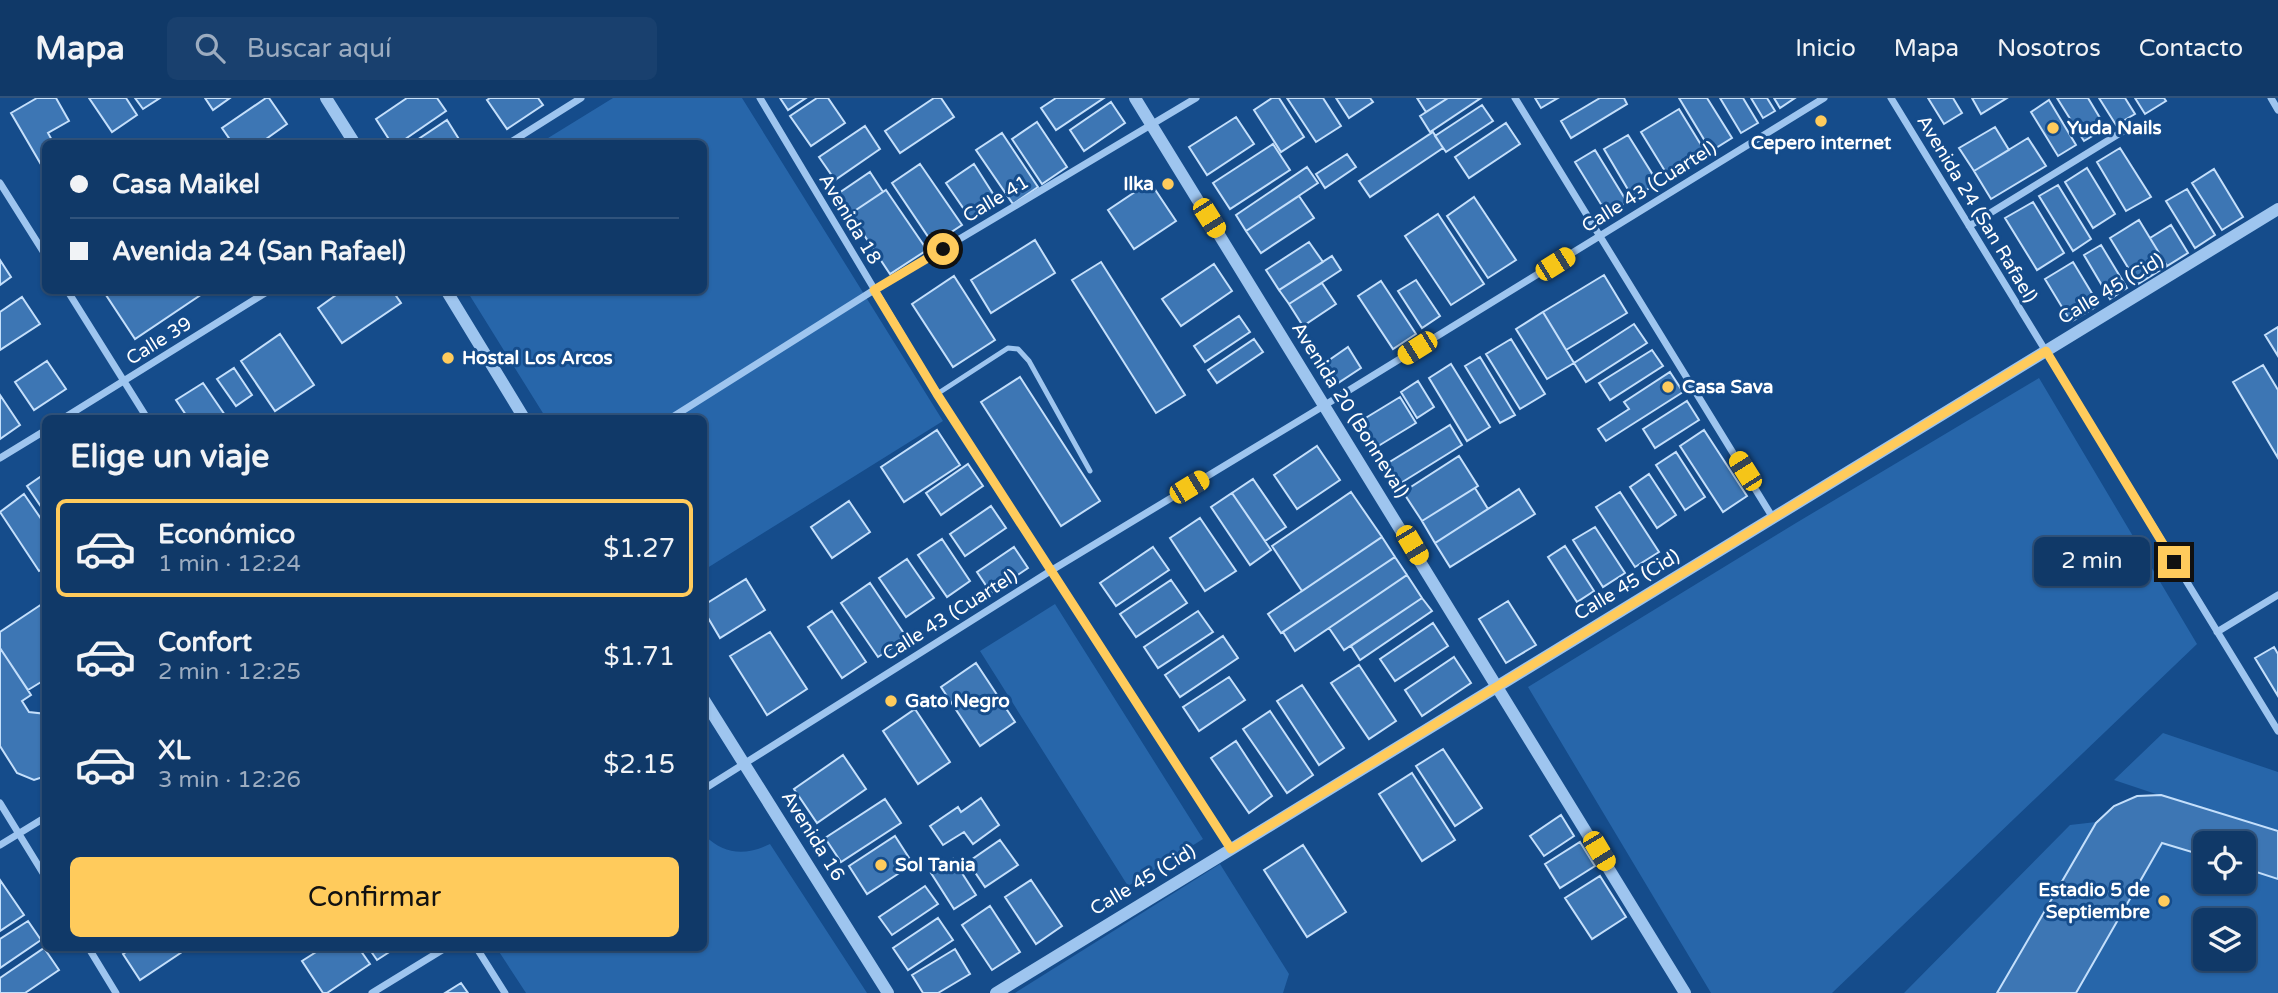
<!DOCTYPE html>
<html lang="es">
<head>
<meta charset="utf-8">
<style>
	:root { --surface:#103968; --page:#19406e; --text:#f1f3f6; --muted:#9cacc0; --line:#30537c; --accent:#ffcb5c }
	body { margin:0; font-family:"Varela Round",sans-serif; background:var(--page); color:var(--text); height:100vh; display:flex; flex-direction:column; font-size:26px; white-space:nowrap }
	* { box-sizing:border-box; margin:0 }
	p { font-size:23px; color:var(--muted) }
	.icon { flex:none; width:38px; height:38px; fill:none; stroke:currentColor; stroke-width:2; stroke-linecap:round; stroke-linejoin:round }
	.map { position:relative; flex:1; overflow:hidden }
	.details { position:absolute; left:42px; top:317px; width:665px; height:536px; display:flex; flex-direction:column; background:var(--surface); border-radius:10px; box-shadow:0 2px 5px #0004,0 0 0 2px var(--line) }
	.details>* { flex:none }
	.top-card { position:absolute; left:42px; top:42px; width:665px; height:154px; border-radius:10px; box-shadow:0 2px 5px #0004,0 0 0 2px var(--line); display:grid; align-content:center; height:154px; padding:0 28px; background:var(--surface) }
	.buttons { position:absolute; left:2193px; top:733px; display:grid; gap:14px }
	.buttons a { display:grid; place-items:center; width:63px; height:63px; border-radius:10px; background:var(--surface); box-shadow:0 2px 5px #0004,0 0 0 2px var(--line); font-size:35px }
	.end { position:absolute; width:32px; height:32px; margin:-16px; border:9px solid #ffcb5c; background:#111; box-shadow:0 0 0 4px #111 }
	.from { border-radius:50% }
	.bubble { position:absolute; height:49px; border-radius:10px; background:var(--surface); box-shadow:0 2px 5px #0004,0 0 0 2px var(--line); font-size:23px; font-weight:600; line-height:49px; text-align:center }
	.car { position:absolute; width:21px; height:42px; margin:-21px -10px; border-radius:9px; box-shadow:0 0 5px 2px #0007; background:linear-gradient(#f5c518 24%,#345 0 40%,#f5c518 0 76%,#345 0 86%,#f5c518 0) }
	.top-card b { display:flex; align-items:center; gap:24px; height:66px; font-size:26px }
	.top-card b+b { border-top:2px solid var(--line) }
	.top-card i { width:18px; height:18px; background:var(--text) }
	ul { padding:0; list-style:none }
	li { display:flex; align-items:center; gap:21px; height:98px; margin:0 14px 10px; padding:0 14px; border:4px solid transparent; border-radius:10px }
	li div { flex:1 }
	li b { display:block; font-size:26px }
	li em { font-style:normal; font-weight:600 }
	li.on { border-color:var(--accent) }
	li>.icon { width:63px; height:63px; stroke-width:1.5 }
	h2 { padding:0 28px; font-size:32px; line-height:84px }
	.button { display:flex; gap:14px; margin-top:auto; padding:14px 28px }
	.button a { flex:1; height:80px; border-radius:10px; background:var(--accent); color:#111; font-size:28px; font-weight:600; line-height:80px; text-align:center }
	header { display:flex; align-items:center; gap:42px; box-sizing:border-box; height:98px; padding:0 35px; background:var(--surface); border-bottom:2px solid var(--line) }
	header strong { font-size:33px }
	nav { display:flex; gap:38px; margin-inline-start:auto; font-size:24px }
	.search { width:490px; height:63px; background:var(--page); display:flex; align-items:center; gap:18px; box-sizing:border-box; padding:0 24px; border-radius:10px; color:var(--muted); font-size:26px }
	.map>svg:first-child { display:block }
	.green { fill:#2766aa; fill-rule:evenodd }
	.building { fill:#3d76b4; stroke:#c4dffb; stroke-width:2 }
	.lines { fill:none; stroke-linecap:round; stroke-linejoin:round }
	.service { stroke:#9ec5ef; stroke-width:5 }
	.minor { stroke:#9ec5ef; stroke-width:7 }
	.tertiary { stroke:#9ec5ef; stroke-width:12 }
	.route { stroke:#ffcb5c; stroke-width:9 }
	.poi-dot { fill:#ffcb5c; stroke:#154c8b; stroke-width:2.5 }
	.labels { text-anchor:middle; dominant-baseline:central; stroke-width:6; stroke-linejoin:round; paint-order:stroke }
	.poi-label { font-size:19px; font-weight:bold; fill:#fff; stroke:#154c8b; text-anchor:start }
	.street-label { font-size:19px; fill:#fff; stroke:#154c8b }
</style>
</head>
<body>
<header>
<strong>Mapa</strong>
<div class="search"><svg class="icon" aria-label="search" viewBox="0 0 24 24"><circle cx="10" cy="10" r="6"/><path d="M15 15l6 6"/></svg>Buscar aquí</div>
<nav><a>Inicio</a><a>Mapa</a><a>Nosotros</a><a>Contacto</a></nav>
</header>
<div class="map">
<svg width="2278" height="895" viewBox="0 0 2278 895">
	<rect width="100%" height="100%" fill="#154c8b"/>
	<path class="green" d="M613 0H742L943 323 704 472V320H546L467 193 704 192V46L540 45Z
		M2039 280 2197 546 1832 895H1711L1528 589 1796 425Z
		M1055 506 1203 741 1128 788 980 553Z
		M2163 635 2278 674V895H1904L2070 727 2096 724 2114 708 2137 698 2159 697 2114 682ZM2205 746H2244V784H2205ZM2205 822H2244V861H2205Z
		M704 737C725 757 745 758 770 746L867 895H526L496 849H704Z
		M1220 766 1289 876 1283 895H1015Z"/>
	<path class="building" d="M37 0H56L69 23 48 35 54 46H46V75L11 15Z
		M89 0H126L137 17 112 34Z
		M135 0H160L143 11Z
		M205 0H230L213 12Z
		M266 0H269L287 26 259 46H233L222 30Z
		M407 0H437L446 13 398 46H392L376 21Z
		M490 0H538L543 7 507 31 487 2Z
		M780 0H806L788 12Z
		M817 0H828L845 25 811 48 790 18Z
		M934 0H941L954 19 900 55 885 33Z
		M1056 0H1104L1056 32 1041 10Z
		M1272 0H1279L1304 39 1281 54 1254 12Z
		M1287 0H1323L1341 28 1316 44Z
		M1336 0H1370L1373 4 1349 20Z
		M1417 0H1448L1426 14Z
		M1448 0H1481L1430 34 1420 18Z
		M1535 0H1558L1541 10Z
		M1600 0H1624L1627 6 1571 40 1561 23Z
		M1679 0H1707L1732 40 1711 53Z
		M1720 0H1743L1758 25 1741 35Z
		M1751 0H1767L1775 13 1763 20Z
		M1774 0H1795L1780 10Z
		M1928 0H1953L1962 15 1944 26Z
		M1972 0H2007L1981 16Z
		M2057 0H2088L2106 30 2084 43Z
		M2099 0H2125L2135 16 2116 27Z
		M2135 0H2164L2166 3 2145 16Z
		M2049 2 2076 47 2058 58 2031 14Z
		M1111 4 1125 25 1084 53 1070 32Z
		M1482 7 1493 23 1446 54 1435 38Z
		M1679 11 1706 55 1668 78 1641 34Z
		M1236 19 1254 46 1207 77 1189 49Z
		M447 22 462 46H411Z
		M1037 24 1067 69 1042 86 1012 41Z
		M1506 25 1520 46 1469 80 1455 59Z
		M865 28 880 51 835 82 819 59Z
		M1995 29 2009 52 1974 73 1959 50Z
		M1433 34 1443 50 1370 99 1359 83Z
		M1002 35 1038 89 1013 106 976 52Z
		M1628 37 1658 85 1633 100 1604 51Z
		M2028 40 2046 68 1991 101 1974 73Z
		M1273 46 1290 72 1230 111 1213 85Z
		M2120 50 2151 99 2126 113 2097 64Z
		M1595 52 1627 104 1607 116 1575 64Z
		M1347 56 1356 69 1325 90 1316 76Z
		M920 66 962 127 933 146 892 85Z
		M974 66 997 102 970 120 946 85Z
		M1307 69 1318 85 1246 133 1236 117Z
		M2087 70 2115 116 2093 130 2065 84Z
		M2214 71 2243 119 2222 132 2192 85Z
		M870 74 883 94 850 116 836 97Z
		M1150 84 1176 123 1134 151 1108 112Z
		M2058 87 2091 141 2073 153 2039 98Z
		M2187 91 2215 137 2195 150 2166 103Z
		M886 92 927 152 890 176 850 116Z
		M1299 98 1314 120 1261 155 1246 133Z
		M1474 99 1516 162 1488 180 1447 118Z
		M2033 104 2064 155 2037 172 2005 120Z
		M1438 116 1484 186 1451 207 1405 138Z
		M2139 122 2167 168 2138 186 2110 140Z
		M2171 127 2188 155 2167 168 2150 140Z
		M1035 142 1055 175 991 215 971 182Z
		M1309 144 1323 164 1279 192 1266 172Z
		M2101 147 2127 190 2110 201 2084 157Z
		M1332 158 1341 172 1289 206 1279 192Z
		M0 162 11 179 0 187Z
		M1101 164 1185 297 1156 315 1072 182Z
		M2073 164 2099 207 2071 224 2045 181Z
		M1214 166 1232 193 1181 228 1162 201Z
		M1604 177 1627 215 1566 252 1543 214Z
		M954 178 995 242 953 269 912 206Z
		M1416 182 1440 218 1422 230 1398 193Z
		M1381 183 1416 236 1393 251 1358 198Z
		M1322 185 1336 206 1303 228 1289 206Z
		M107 192H208L135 241 104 194Z
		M343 192H392L401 205 342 245 318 210Z
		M22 199 40 226 0 252V214Z
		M1543 214 1574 265 1547 281 1516 231Z
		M1239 218 1250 234 1205 264 1194 248Z
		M1634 226 1647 245 1586 284 1574 265Z
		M2278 229V258L2265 237Z
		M280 236 314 287 275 313 241 263Z
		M1254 241 1263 254 1217 285 1208 272Z
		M1511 241 1545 296 1520 311 1486 256Z
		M1348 249 1361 270 1335 287 1322 267Z
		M1652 252 1663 268 1610 302 1599 285Z
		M1480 259 1515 317 1500 325 1465 268Z
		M47 263 66 291 34 312 15 284Z
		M1451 266 1490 329 1467 343 1429 280Z
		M2263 267 2278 292V360L2233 284Z
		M234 270 252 297 236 308 217 281Z
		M1670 274 1683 294 1606 343 1598 331 1629 311 1624 304Z
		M1020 279 1100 403 1061 428 981 304Z
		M1418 283 1434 309 1417 320 1401 294Z
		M203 285 227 320H188L176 302Z
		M0 297 20 327 0 341Z
		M1400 299 1416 325 1375 350 1359 324Z
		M1687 303 1699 322 1655 350 1643 331Z
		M1450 327 1462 347 1396 388 1383 368Z
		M937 332 960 367 904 404 881 369Z
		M1704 332 1747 398 1723 414 1680 348Z
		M1317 348 1340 382 1297 411 1274 377Z
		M1676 354 1705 399 1685 412 1656 367Z
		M1459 358 1478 388 1422 423 1403 394Z
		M968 366 983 388 941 417 926 395Z
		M46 375V416L27 388Z
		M1649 376 1676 417 1657 430 1630 389Z
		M1253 381 1286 429 1265 443 1232 395Z
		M1475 390 1488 411 1435 445 1422 423Z
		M1519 391 1535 416 1450 469 1435 445Z
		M1351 394 1382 439 1302 493 1272 448Z
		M1620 394 1659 454 1635 469 1596 409Z
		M1232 395 1271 452 1250 467 1211 409Z
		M24 396 46 428V469L39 473 0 414Z
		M849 403 870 434 832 460 811 429Z
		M991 408 1006 430 965 458 950 436Z
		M1200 420 1236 473 1205 493 1170 440Z
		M1595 429 1625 475 1603 489 1573 442Z
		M1382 439 1395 459 1281 535 1268 516Z
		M942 441 970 483 947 499 918 457Z
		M1565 448 1594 493 1577 504 1548 459Z
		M1014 449 1028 470 991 495 977 474Z
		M1153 449 1169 472 1116 508 1100 485Z
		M1395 459 1407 477 1295 553 1283 534Z
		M907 461 934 500 906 519 879 480Z
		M1407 477 1422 500 1344 552 1329 530Z
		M746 481 765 512 720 540 704 513V507Z
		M1171 482 1187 505 1136 539 1120 516Z
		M870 485 907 540 878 559 841 505Z
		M1422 500 1432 513 1360 562 1351 548Z
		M1508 503 1536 547 1506 565 1479 521Z
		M45 504 46 581 28 592 0 550V534Z
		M832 513 866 564 842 580 808 529Z
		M1198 513 1213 534 1158 570 1144 549Z
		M1433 525 1448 548 1395 583 1380 561Z
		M770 534 807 591 767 617 730 558Z
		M1223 538 1238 560 1180 599 1165 577Z
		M2274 549 2278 556V598L2255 560Z
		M0 550 31 597 22 603 29 614 46 616V678L34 682 17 675 0 648Z
		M1454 559 1471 585 1422 618 1405 592Z
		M976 565 1015 624 980 648 941 589Z
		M1359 567 1396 623 1369 641 1331 585Z
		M1229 579 1245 602 1199 633 1183 609Z
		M1302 587 1344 650 1319 667 1277 603Z
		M915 611 950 664 918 686 883 633Z
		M1270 613 1313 677 1287 695 1243 631Z
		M1236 643 1272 698 1249 715 1211 660Z
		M1443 651 1482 710 1455 728 1416 668Z
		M843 657 866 691 817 725 794 691Z
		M1412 675 1455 742 1422 763 1379 696Z
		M2161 697 2278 733V781L2244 770V746H2205V758L2162 745 2076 895H1997L2096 725 2114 708 2137 698Z
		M981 700 999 727 973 746 964 734 943 747 930 728 958 709 961 714Z
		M885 701 901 725 841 764 825 740Z
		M1561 717 1574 738 1544 758 1530 738Z
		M895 738 913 766 867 796 849 768Z
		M1000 742 1018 767 985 789 968 764Z
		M1580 744 1595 768 1560 790 1545 766Z
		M1303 747 1346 814 1307 839 1264 772Z
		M953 761 976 797 954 811 931 775Z
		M1600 778 1626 819 1592 841 1565 800Z
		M0 782 24 817 0 833Z
		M1031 782 1062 828 1036 846 1005 799Z
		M925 788 938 806 892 837 879 819Z
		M990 808 1020 854 992 872 962 827Z
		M938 820 953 842 908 872 893 850Z
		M28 823 41 842 0 870V841Z
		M134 849H183L185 852 140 882 123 856Z
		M324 849H358L370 866 327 895H323L302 863Z
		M368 849H397L377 862Z
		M44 850 59 872 25 895H0V880Z
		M955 851 970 876 938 895H923L912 877Z
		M461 885 468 895H445Z"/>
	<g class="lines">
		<path class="service" d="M937 296 1008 250 1018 251 1029 263 1090 373"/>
		<path class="minor" d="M760 0 937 296 1231 751
			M1515 0 1773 420
			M1891 0 2278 633
			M2271 0 2278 12
			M508 46 581 0
			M0 85 46 158
			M1969 128 2130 29
			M67 192 147 320
			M64 320 270 192
			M671 320 874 192 1196 0
			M0 360 46 332
			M2217 534 2278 497
			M704 691 1052 472 1325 307 1824 0
			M0 705 46 780
			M0 747 46 719
			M88 849 116 895
			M476 849 505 895
			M372 895 447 849"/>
		<path class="tertiary" d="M326 0 355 46
			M1135 0 1685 895
			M446 192 524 320
			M704 602 888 895
			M996 895 2278 111"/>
	</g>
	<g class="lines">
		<path class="route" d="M943 151 874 192 937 296 1231 751 2046 253 2174 464"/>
	</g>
	<g class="poi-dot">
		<circle cx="1821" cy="23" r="7"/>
		<circle cx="2053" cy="30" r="7"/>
		<circle cx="1168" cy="86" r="7"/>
		<circle cx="448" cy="260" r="7"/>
		<circle cx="1668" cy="289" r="7"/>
		<circle cx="891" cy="603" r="7"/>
		<circle cx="881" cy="767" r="7"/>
		<circle cx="2164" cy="803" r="7"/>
	</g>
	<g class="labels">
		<g class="poi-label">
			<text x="2067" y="30">Yuda Nails</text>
			<text x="1821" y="45" text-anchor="middle">Cepero internet</text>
			<text x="1154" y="86" text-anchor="end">Ilka</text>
			<text x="462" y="260">Hostal Los Arcos</text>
			<text x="1682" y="289">Casa Sava</text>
			<text x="905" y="603">Gato Negro</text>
			<text x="895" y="767">Sol Tania</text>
			<text x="2150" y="792" text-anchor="end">Estadio 5 de<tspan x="2150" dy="22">Septiembre</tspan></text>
		</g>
		<g class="street-label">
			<text transform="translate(1649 89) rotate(-32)">Calle 43 (Cuartel)</text>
			<text transform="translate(996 101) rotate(-31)">Calle 41</text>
			<text transform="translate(1977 111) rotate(59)">Avenida 24 (San Rafael)</text>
			<text transform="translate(850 121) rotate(59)">Avenida 18</text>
			<text transform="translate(2111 191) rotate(-31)">Calle 45 (Cid)</text>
			<text transform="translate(159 243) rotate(-32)">Calle 39</text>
			<text transform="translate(1350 312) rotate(58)">Avenida 20 (Bonneval)</text>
			<text transform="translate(1627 487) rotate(-31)">Calle 45 (Cid)</text>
			<text transform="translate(950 517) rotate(-32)">Calle 43 (Cuartel)</text>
			<text transform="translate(813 738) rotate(58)">Avenida 16</text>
			<text transform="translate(1143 782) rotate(-31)">Calle 45 (Cid)</text>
		</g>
	</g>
</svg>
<div class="buttons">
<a><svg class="icon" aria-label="locate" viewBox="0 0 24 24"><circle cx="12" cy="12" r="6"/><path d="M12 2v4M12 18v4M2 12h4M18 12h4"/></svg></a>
<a><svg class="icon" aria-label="layers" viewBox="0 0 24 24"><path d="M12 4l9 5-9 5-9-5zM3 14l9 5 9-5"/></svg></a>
</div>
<i class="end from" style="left:943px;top:151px"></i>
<i class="end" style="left:2174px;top:464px"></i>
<div class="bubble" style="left:2034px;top:439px;width:116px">2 min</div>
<i class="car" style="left:1209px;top:120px;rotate:148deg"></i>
<i class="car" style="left:1555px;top:166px;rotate:58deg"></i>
<i class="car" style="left:1417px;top:250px;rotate:238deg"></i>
<i class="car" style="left:1745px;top:373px;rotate:328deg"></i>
<i class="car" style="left:1189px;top:389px;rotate:59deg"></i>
<i class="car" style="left:1412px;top:447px;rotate:149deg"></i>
<i class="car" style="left:1599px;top:753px;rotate:149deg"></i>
<div class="top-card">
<b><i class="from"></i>Casa Maikel</b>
<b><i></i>Avenida 24 (San Rafael)</b>
</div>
<section class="details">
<h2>Elige un viaje</h2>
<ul>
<li class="on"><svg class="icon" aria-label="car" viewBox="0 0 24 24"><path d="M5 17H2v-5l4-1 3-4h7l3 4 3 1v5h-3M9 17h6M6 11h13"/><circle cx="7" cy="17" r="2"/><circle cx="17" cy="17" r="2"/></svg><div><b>Económico</b><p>1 min · 12:24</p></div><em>$1.27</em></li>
<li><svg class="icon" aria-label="car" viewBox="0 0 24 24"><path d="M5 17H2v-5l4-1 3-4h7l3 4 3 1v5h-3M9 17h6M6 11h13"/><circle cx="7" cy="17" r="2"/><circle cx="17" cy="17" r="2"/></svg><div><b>Confort</b><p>2 min · 12:25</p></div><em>$1.71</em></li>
<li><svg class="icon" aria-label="car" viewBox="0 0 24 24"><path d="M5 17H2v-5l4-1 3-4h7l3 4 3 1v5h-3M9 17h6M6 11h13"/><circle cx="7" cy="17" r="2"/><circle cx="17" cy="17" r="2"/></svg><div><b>XL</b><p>3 min · 12:26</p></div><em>$2.15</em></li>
</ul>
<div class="button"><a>Confirmar</a></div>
</section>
</div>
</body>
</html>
